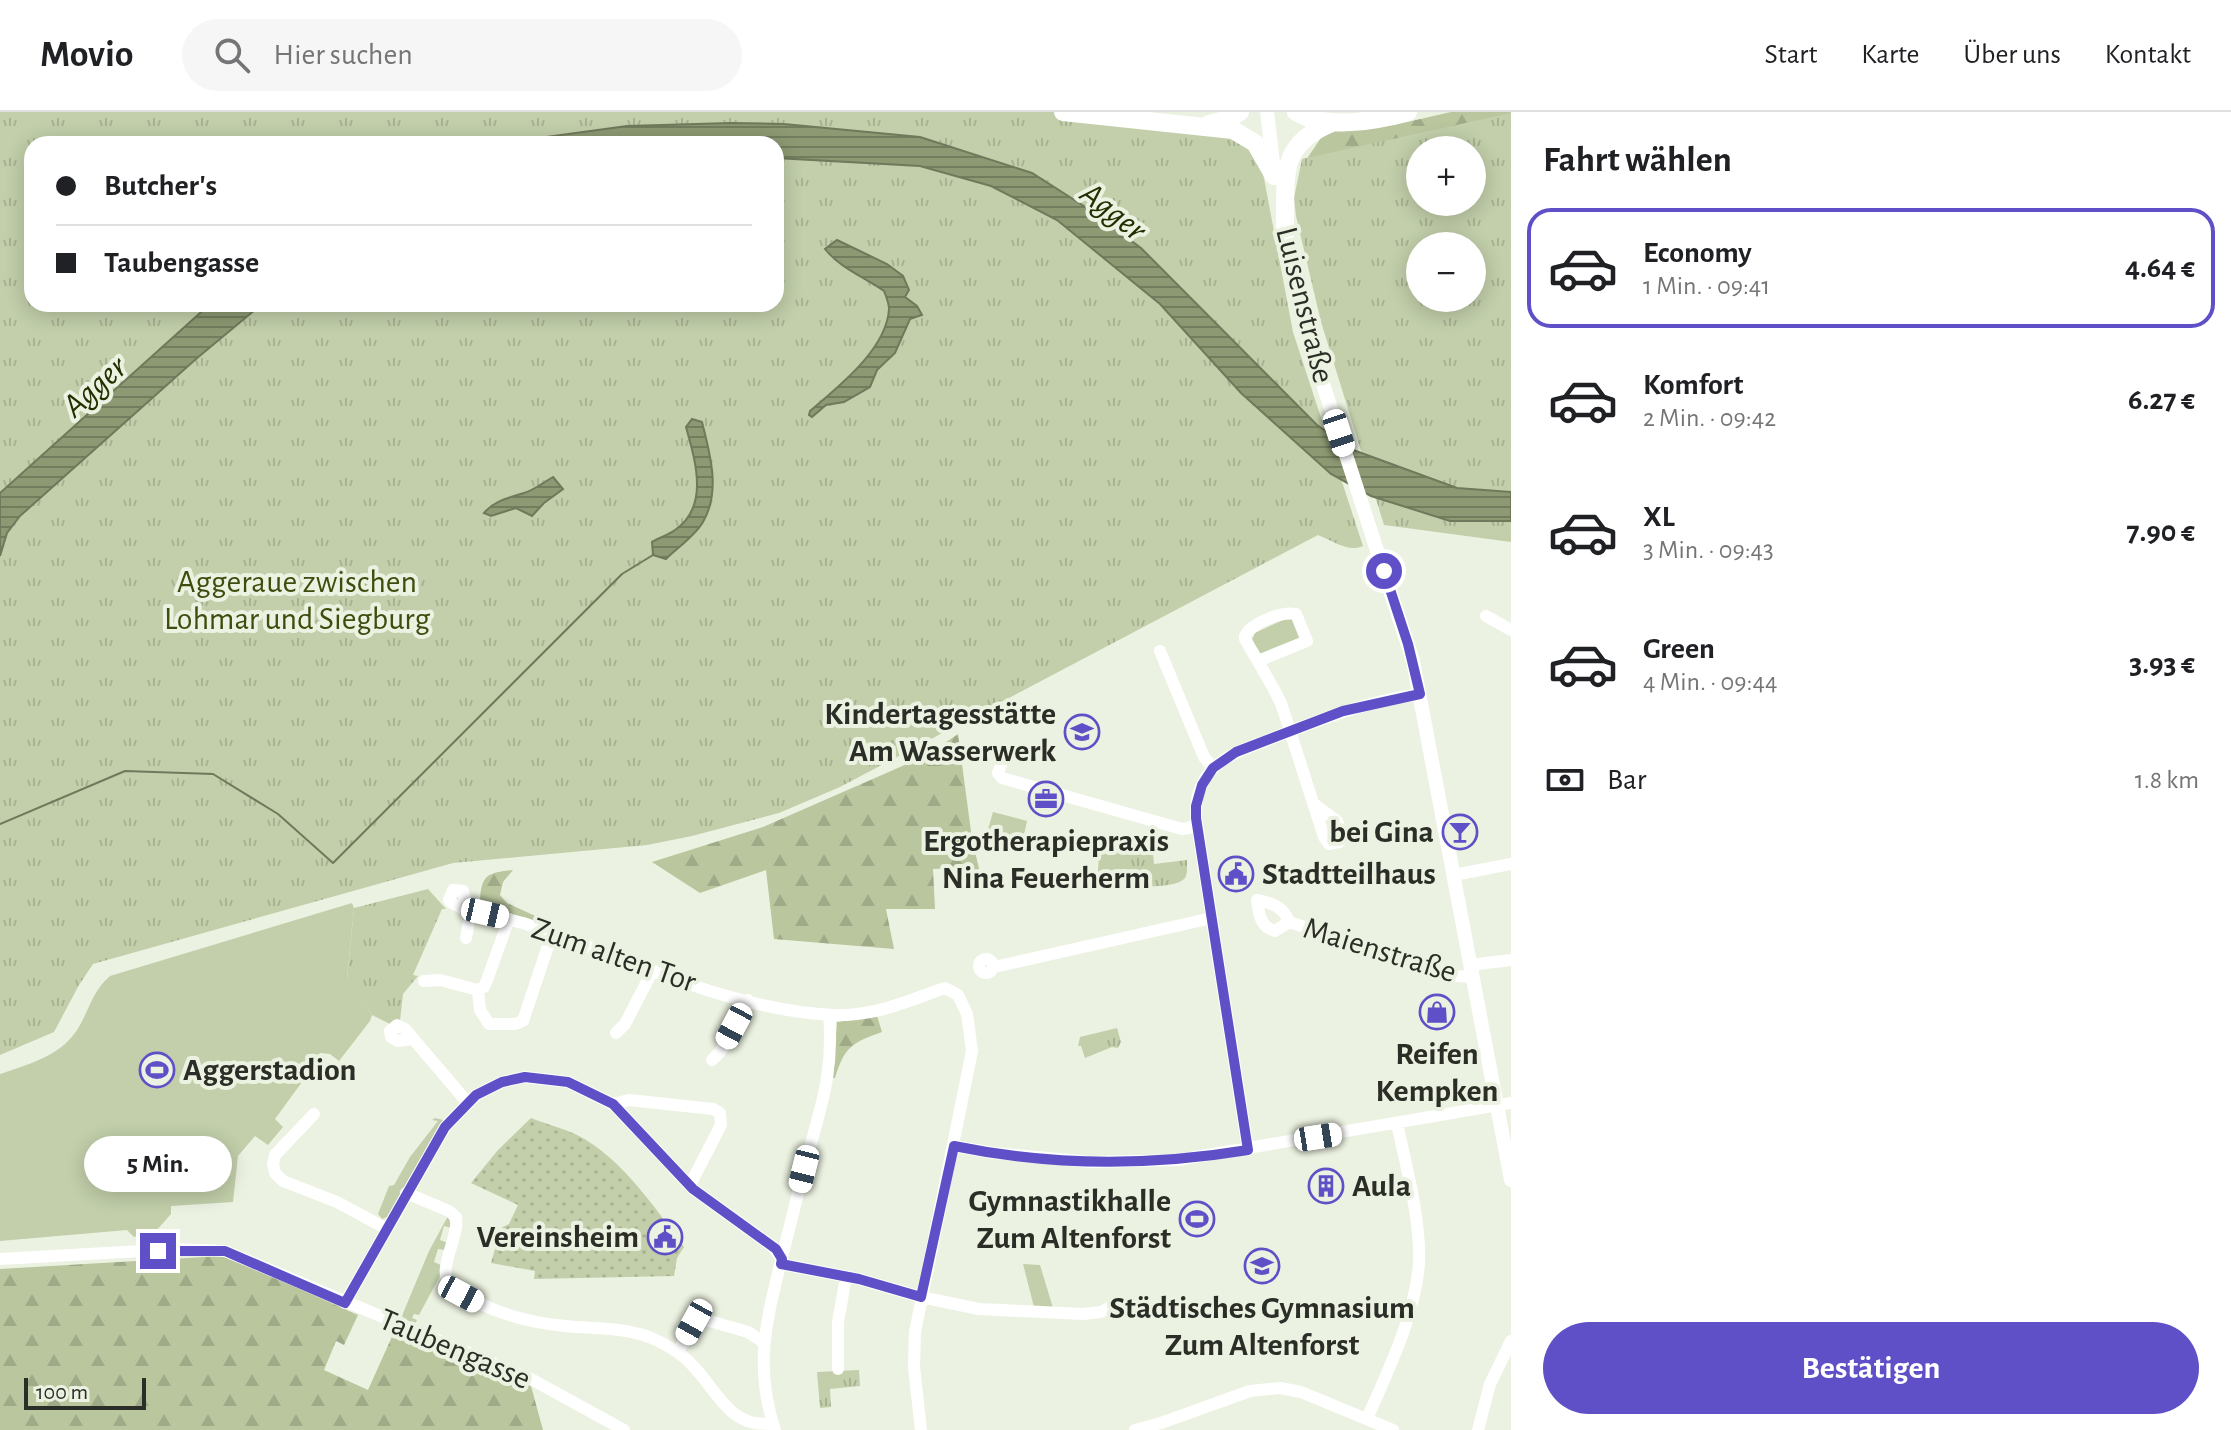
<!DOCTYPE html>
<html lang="de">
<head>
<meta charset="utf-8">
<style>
	:root { --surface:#fff; --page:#f6f6f6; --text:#202124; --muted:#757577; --line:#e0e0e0; --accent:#5f50c8 }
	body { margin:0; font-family:"Alegreya Sans",sans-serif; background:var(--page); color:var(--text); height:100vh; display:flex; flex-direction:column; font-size:30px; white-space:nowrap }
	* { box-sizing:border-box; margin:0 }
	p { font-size:26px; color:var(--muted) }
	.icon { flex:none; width:44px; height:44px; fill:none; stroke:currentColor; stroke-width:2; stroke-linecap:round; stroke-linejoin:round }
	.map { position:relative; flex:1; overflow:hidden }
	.details { display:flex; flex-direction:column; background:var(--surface); width:720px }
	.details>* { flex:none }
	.hud { position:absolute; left:24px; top:24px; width:760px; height:176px; border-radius:24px; box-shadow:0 4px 20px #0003; display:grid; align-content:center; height:176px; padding:0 32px; background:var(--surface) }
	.buttons { position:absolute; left:1406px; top:24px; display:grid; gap:16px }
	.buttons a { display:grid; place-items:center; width:80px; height:80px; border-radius:50%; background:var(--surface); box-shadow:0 4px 20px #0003; font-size:40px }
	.scale { position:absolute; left:24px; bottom:20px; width:122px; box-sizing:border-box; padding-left:8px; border:4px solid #2b2e27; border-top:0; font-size:22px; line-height:28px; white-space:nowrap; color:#2b2e27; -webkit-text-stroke:6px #ecf2e1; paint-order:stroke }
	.end { position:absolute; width:36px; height:36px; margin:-18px; border:10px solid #5f50c8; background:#fff; box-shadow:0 0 0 4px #fff }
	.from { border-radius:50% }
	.bubble { position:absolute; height:56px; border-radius:28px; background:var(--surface); box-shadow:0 4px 20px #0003; font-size:26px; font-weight:700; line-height:56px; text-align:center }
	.car { position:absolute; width:24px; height:48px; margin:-24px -12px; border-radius:10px; box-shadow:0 0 6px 2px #0007; background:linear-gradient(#fff 24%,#345 0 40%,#fff 0 76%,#345 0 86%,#fff 0) }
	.hud b { display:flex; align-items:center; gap:28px; height:76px; font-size:30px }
	.hud b+b { border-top:2px solid var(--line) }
	.hud i { width:20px; height:20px; background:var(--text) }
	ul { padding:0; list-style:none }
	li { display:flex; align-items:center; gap:24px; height:120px; margin:0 16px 12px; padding:0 16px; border:4px solid transparent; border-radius:24px }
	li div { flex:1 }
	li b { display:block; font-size:30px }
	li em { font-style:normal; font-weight:700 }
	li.on { border-color:var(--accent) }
	li>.icon { width:72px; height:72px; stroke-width:1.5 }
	h2 { padding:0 32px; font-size:36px; line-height:96px }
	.pay { display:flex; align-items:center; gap:20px; height:88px; padding:0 32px; font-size:30px }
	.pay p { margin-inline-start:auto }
	.cta { display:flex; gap:16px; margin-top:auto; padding:16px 32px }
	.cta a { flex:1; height:92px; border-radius:48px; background:var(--accent); color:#fff; font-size:32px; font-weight:700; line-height:92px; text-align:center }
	header { display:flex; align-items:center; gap:48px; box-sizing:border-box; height:112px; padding:0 40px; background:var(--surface); border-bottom:2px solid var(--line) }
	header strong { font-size:38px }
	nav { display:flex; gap:44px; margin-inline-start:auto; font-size:28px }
	.search { width:560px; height:72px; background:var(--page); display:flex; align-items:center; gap:20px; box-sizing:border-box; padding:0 28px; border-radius:44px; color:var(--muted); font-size:30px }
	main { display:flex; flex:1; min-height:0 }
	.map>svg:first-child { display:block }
	.grass { fill:#c2cfaa }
	.forest { fill:url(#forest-firs) }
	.park { fill:url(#park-tufts); fill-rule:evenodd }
	.garden { fill:url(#garden-dots) }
	.water { fill:url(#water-rules); stroke:#6f795c; stroke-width:2 }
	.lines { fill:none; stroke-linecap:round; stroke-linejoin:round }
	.stream { stroke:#6f795c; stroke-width:2 }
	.minor { stroke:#fff; stroke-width:12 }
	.major { stroke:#fff; stroke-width:14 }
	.highway { stroke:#fff; stroke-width:18 }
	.route { stroke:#5f50c8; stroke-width:10 }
	.labels { text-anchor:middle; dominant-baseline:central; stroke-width:8; stroke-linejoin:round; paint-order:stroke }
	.street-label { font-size:32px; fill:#2b2e27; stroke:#ecf2e1 }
	.park-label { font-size:32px; fill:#3d4d0e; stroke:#ecf2e1 }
	.poi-label { font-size:32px; font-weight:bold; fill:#2b2e27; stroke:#ecf2e1; text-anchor:end }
	.water-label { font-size:34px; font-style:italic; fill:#242f00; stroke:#ecf2e1 }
</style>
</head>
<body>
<header>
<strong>Movio</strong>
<div class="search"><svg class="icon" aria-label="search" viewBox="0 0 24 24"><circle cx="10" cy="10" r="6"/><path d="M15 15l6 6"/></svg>Hier suchen</div>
<nav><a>Start</a><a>Karte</a><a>Über uns</a><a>Kontakt</a></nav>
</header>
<main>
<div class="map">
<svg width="1511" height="1318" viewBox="0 0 1511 1318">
	<defs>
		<pattern id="forest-firs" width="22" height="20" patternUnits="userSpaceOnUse" patternTransform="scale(2)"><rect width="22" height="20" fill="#b9c69e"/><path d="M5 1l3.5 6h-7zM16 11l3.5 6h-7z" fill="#9faa88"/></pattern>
		<pattern id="park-tufts" width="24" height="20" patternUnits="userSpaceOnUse" patternTransform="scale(2)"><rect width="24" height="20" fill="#c2cfaa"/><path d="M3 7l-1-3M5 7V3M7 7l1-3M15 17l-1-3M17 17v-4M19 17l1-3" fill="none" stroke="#a7b292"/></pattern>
		<pattern id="garden-dots" width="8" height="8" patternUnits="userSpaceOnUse" patternTransform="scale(2)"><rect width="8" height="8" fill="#c2cfaa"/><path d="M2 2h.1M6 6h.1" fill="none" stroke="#a7b292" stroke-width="1.8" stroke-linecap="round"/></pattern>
		<pattern id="water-rules" width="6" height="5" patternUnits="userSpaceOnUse" patternTransform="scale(2)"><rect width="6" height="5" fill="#8c9972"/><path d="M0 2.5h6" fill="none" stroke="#737d5e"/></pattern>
	</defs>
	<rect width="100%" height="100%" fill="#ecf2e1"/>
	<path class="grass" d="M1287 506 1295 508 1302 525 1263 542 1259 541 1252 528 1255 521Z
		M993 700 1027 709 1020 741 984 731Z
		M352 791 354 796 347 866 372 903 370 909 339 949 330 942 320 941 298 967 302 970 275 1007 283 1015 268 1033 255 1024 238 1044 233 1090 171 1094V1102L156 1119 134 1125 127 1118 0 1129V962C30 952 64 943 80 913 90 895 94 877 110 864Z
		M435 1006 443 1008 387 1105 382 1107 378 1102 389 1074 394 1073 410 1045 438 1009 432 1008Z
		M448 1104 452 1116 444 1114 440 1128 448 1131 445 1138 438 1137 434 1150 441 1153V1162L419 1203 414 1202 412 1206 417 1208 415 1212 401 1206 429 1139Z
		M1023 1152 1040 1153 1053 1196 1034 1195Z"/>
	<path class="forest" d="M1451 0H1511V21L1306 48 1327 17 1394 13Z
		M958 622 972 727 981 765 962 769 960 756 933 757 935 797H886L894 837 774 827 766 758 700 781 652 750 763 715 907 652 930 641Z
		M513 758 503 770 500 783 507 791 544 808 542 812 484 794 480 790C481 762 488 761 513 758Z
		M877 904 882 920C852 931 845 934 835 966H833L837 910Z
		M221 1144 239 1150 358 1203 344 1233 336 1229 324 1258 368 1278 395 1218 531 1274 543 1318H0V1157Z"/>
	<path class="park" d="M0 0H1062L1218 15 1260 45 1293 220 1363 434C1349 441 1331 428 1318 423L840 675 779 701 692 724 647 733 453 751 93 852 79 873 54 920 0 943ZM32 32H776V192H32Z
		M1511 1V430L1384 413 1321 210 1296 104 1294 86 1302 47ZM1420 38H1472V90H1420ZM1420 134H1472V186H1420Z
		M1100 728 1152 731 1154 752 1187 748C1187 754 1188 763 1184 767 1172 779 1114 773 1097 773Z
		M428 777 446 797H442L413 863 418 864 403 882 400 909 392 913 372 903 347 867 354 796Z
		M1117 916 1121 930 1118 936 1112 935 1085 946 1081 934H1078L1080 925Z
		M859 1258 860 1274 830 1277 831 1295 820 1296 817 1260Z"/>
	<path class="garden" d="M531 1006C546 1012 563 1016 577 1023 622 1046 655 1096 684 1135L677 1146 674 1164 534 1167 535 1159 491 1151 501 1116 509 1112 518 1093 471 1071 498 1038Z"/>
	<path class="water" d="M731 11 784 12 920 25 1032 61 1087 96 1141 136 1317 313 1356 339 1457 376 1511 380V409H1450L1371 384 1331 362 1241 281 1160 192 1057 108 991 74 920 54 776 46V32H496L627 14Z
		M837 128 887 152 903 164 909 178 905 185 917 194 922 203 910 207 895 241 877 258 870 275 844 290 826 293 812 305 809 303 810 299C838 275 887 237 889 197 889 192 886 184 884 179 864 165 840 156 825 137Z
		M210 192H262L196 247 20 404 7 421 0 444V381Z
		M692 307 702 310C710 342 721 379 703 410 695 424 677 436 666 447L653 443 652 430C659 426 668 423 675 418 710 394 695 348 686 315Z
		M553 365 563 377 544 391 532 404 516 396 491 404 484 401C495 388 509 386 524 381 534 378 544 370 553 365Z"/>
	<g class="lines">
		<path class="stream" d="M0 712 125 659 213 662 278 702 333 751 622 462 653 443"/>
		<path class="minor" d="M1486 504 1511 518
			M1160 539 1204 645 1213 656
			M1258 549 1307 529 1296 502C1282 499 1251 511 1245 524V527C1257 548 1270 569 1281 591L1324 725 1329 732 1339 730 1343 725 1337 709 1314 692
			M1002 650 998 661 1002 666 1182 717 1189 716 1197 711
			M1454 763 1511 752
			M1257 788C1272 791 1284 795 1289 810L1275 819C1260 815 1259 802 1257 788Z
			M468 798 463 779 453 778 449 788C456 799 508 806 523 811 622 844 727 898 833 903 874 905 907 889 945 876L958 883 967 902 972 939 915 1220 914 1255 921 1318
			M1289 810 1457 864 1472 865
			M466 826 471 798
			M979 854a7 7 0 1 1 14 0a7 7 0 1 1-14 0Z
			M1470 853 1511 848
			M994 855 1212 806
			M424 869 440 868 478 878
			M478 878 480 898 489 912H515L523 909 552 822
			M478 878 484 875 487 868 509 807
			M616 921 625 912 653 858
			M411 927 398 929 391 925 390 919 397 913 405 917 467 990
			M712 948 720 940 748 888
			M613 992 629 988 713 997 720 1001 721 1013 690 1073
			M314 1002 275 1043 273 1052 275 1061 283 1069 337 1090 387 1117
			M954 1034 994 1041 1091 1050 1178 1048 1511 991
			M1248 1038 1196 706C1195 688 1200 668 1214 656 1230 640 1253 634 1273 626 1321 607 1368 589 1420 582
			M406 1081 449 1099 456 1105C460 1125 435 1159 451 1175 457 1182 468 1186 477 1190 504 1204 535 1211 565 1214 593 1217 622 1215 649 1225 666 1232 682 1241 694 1255 718 1280 731 1318 773 1311
			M0 1147 177 1137 225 1139 531 1267 624 1318
			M781 1152 859 1167 921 1185 979 1197 1083 1202 1101 1200 1118 1191
			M345 1191 445 1015 476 983 502 970 525 965 568 970 613 992 693 1077 772 1134 782 1147
			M678 1240 694 1210 699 1206 748 1220 763 1230
			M838 1257V1210L846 1165
			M1367 1307C1388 1258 1415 1205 1419 1151 1421 1110 1406 1052 1397 1012
			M775 1318C754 1255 766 1210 781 1149 790 1113 799 1078 808 1042 822 992 834 956 829 903
			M1135 1318 1161 1311 1250 1279 1280 1276 1301 1280 1393 1318
			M1478 1318 1490 1272 1511 1229"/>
		<path class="major" d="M1267 0 1274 59
			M1283 107 1303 203 1321 266 1413 549 1511 1068"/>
		<path class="highway" d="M1063 0 1233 18 1255 31 1274 64
			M1296 0C1326 18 1376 9 1408 0
			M1209 12 1228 7 1240 0
			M1285 115C1286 63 1278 32 1334 10"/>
	</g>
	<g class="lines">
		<path class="route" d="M158 1139H225L345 1191 445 1015 476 983 502 970 525 965 568 970 613 992 693 1077 776 1137 782 1147 781 1152 859 1167 921 1185 954 1034C1051 1054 1151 1054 1248 1038L1196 706V694L1202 673 1213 656 1236 640 1343 599 1420 582 1408 532 1384 459"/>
	</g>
	<defs>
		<g id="school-ring" transform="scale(1.8)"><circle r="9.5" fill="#ecf2e1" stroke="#5f50c8" stroke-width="1.5"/><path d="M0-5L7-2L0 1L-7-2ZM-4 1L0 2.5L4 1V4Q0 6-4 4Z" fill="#5f50c8"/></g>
		<g id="office-ring" transform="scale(1.8)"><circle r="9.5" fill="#ecf2e1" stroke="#5f50c8" stroke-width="1.5"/><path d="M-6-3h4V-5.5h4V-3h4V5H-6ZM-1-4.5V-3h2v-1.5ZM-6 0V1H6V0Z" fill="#5f50c8"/></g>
		<g id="bar-ring" transform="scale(1.8)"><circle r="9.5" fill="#ecf2e1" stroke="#5f50c8" stroke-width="1.5"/><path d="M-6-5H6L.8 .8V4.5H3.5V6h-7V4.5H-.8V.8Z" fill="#5f50c8"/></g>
		<g id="civic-ring" transform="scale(1.8)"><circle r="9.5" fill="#ecf2e1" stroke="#5f50c8" stroke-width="1.5"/><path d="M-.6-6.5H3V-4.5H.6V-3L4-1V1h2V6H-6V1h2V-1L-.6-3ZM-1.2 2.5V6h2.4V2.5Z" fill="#5f50c8"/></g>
		<g id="shop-ring" transform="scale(1.8)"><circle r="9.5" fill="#ecf2e1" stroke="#5f50c8" stroke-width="1.5"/><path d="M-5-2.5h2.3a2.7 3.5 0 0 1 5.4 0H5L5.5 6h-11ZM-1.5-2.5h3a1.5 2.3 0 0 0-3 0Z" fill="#5f50c8"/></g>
		<g id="stadium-ring" transform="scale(1.8)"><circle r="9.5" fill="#ecf2e1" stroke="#5f50c8" stroke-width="1.5"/><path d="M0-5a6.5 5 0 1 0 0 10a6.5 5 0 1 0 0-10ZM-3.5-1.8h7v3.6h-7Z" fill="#5f50c8"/></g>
		<g id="building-ring" transform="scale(1.8)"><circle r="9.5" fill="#ecf2e1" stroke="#5f50c8" stroke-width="1.5"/><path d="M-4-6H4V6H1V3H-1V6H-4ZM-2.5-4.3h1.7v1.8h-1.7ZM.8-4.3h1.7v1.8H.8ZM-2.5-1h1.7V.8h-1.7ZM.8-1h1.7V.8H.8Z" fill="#5f50c8"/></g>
	</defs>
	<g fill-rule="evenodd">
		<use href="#school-ring" x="1082" y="620"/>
		<use href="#office-ring" x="1046" y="687"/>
		<use href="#bar-ring" x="1460" y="720"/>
		<use href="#civic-ring" x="1236" y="762"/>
		<use href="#shop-ring" x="1437" y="900"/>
		<use href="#stadium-ring" x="157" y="958"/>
		<use href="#building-ring" x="1326" y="1074"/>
		<use href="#stadium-ring" x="1197" y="1107"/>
		<use href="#civic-ring" x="665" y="1125"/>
		<use href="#school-ring" x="1262" y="1154"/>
	</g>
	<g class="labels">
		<g class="street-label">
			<text transform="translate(1305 193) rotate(76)">Luisenstraße</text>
			<text transform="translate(1380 838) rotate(17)">Maienstraße</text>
			<text transform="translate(614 843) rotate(19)">Zum alten Tor</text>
			<text transform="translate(455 1237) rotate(23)">Taubengasse</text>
		</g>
		<g class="park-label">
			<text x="297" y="470">Aggeraue zwischen<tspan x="297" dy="37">Lohmar und Siegburg</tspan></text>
		</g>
		<g class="poi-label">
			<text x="1056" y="602">Kindertagesstätte<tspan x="1056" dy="37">Am Wasserwerk</tspan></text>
			<text x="1434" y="720">bei Gina</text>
			<text x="1046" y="729" text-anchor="middle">Ergotherapiepraxis<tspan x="1046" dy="37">Nina Feuerherm</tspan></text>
			<text x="1262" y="762" text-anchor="start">Stadtteilhaus</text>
			<text x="1437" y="942" text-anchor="middle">Reifen<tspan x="1437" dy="37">Kempken</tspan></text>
			<text x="183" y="958" text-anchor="start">Aggerstadion</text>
			<text x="1352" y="1074" text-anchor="start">Aula</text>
			<text x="1171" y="1089">Gymnastikhalle<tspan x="1171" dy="37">Zum Altenforst</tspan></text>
			<text x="639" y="1125">Vereinsheim</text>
			<text x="1262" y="1196" text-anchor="middle">Städtisches Gymnasium<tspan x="1262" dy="37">Zum Altenforst</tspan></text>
		</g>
		<g class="water-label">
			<text transform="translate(1113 100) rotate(38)">Agger</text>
			<text transform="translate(95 275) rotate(-42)">Agger</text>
		</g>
	</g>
</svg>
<div class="buttons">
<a>+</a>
<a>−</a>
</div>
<div class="scale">100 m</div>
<i class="end from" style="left:1384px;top:459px"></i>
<i class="end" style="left:158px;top:1139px"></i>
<div class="bubble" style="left:84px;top:1024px;width:148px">5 Min.</div>
<i class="car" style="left:1339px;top:321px;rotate:162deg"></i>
<i class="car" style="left:485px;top:801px;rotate:103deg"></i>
<i class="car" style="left:734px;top:914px;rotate:208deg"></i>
<i class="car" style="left:1318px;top:1025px;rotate:81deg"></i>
<i class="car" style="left:804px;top:1057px;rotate:194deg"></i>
<i class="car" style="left:461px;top:1182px;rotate:118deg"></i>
<i class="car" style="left:694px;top:1210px;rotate:209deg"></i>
<div class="hud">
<b><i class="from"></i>Butcher's</b>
<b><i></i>Taubengasse</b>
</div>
</div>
<section class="details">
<h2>Fahrt wählen</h2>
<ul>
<li class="on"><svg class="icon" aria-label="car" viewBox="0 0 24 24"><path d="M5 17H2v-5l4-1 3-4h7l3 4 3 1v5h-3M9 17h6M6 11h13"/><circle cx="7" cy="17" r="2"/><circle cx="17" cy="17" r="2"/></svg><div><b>Economy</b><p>1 Min. · 09:41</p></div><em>4.64 €</em></li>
<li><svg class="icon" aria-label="car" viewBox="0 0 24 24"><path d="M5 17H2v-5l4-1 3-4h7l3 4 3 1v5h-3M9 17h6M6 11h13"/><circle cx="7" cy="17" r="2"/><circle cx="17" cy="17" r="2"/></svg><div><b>Komfort</b><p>2 Min. · 09:42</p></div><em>6.27 €</em></li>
<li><svg class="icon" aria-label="car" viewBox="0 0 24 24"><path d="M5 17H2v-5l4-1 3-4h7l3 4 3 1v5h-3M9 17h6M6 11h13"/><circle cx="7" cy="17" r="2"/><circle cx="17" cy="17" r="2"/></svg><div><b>XL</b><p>3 Min. · 09:43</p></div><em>7.90 €</em></li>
<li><svg class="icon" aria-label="car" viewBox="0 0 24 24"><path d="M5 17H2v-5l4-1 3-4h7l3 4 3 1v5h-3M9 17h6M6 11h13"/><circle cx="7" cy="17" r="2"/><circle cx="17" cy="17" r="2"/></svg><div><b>Green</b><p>4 Min. · 09:44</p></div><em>3.93 €</em></li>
</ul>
<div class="pay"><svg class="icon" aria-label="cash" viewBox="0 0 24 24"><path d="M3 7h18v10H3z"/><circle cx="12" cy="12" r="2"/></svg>Bar<p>1.8 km</p></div>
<div class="cta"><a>Bestätigen</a></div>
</section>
</main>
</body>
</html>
